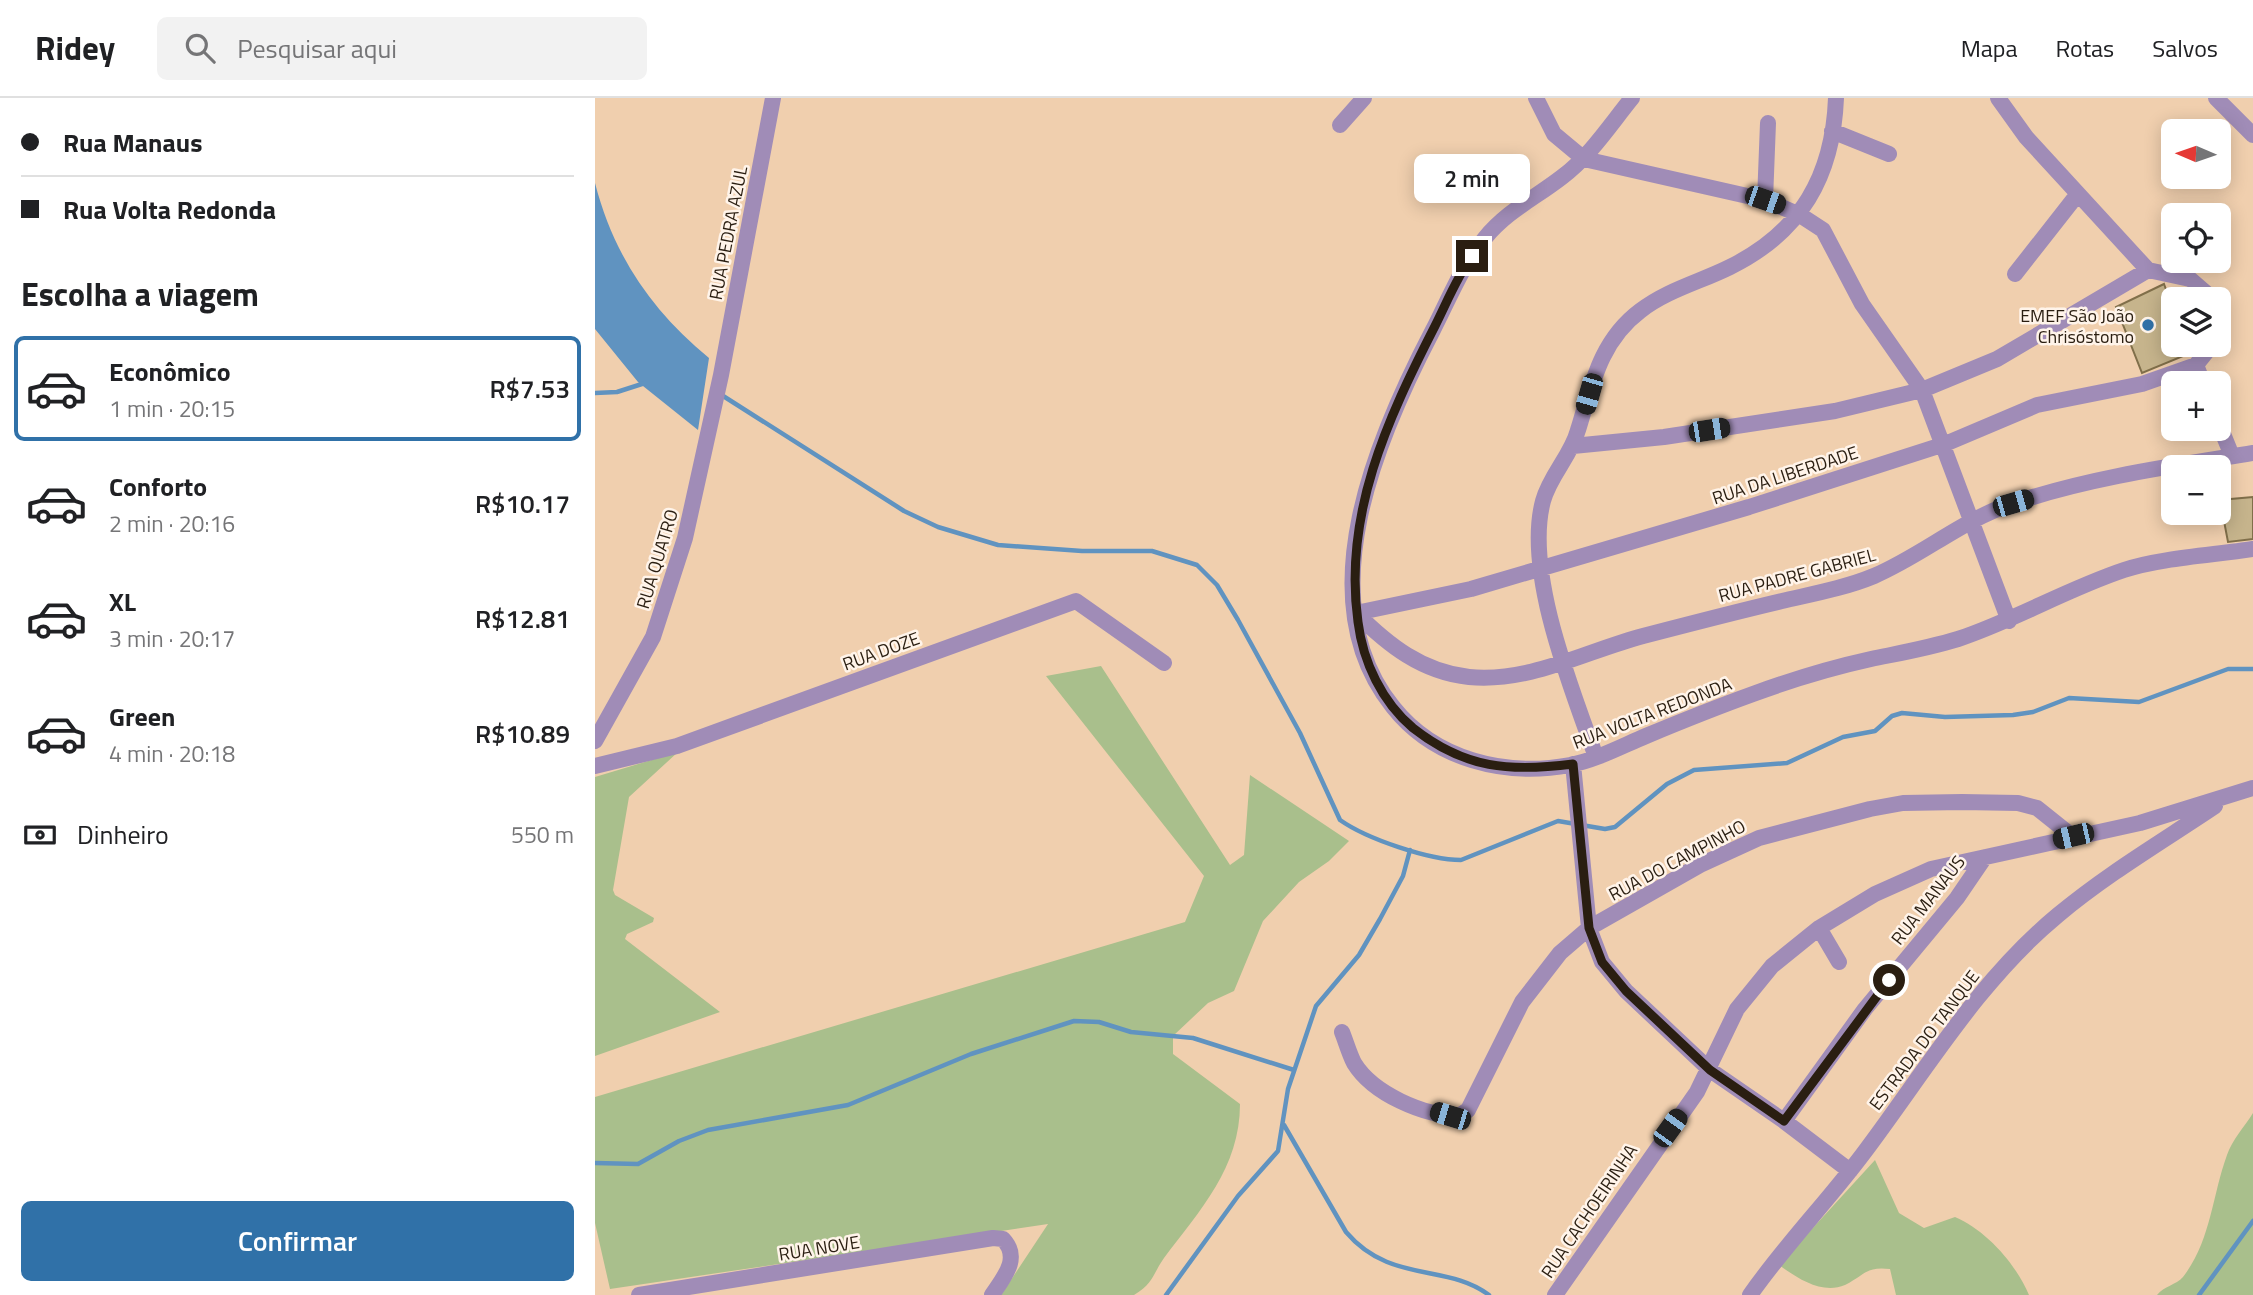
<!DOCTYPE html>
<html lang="pt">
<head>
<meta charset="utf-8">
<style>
	:root { --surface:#fff; --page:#f2f2f2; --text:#202124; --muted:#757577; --line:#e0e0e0; --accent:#3071a8 }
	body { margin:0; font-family:"Titillium Web",sans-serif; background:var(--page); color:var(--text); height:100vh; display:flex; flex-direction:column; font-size:26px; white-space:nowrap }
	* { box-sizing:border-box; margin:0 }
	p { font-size:23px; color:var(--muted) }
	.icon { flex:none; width:38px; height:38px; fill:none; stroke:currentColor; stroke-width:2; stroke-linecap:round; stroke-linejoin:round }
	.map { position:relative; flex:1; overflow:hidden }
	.drawer { display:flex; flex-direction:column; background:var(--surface); width:595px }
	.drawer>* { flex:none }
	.guide { display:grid; align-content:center; height:154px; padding:0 21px; background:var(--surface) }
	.needle { width:46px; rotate:272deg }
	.tools { position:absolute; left:1566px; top:21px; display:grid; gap:14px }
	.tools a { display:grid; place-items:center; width:70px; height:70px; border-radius:10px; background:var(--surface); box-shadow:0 4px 18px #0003; font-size:35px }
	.end { position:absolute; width:32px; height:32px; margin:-16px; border:9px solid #2a1e11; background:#fff; box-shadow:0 0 0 4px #fff }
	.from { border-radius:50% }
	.bubble { position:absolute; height:49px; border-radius:10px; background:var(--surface); box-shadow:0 4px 18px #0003; font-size:23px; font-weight:600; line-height:49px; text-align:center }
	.car { position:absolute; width:21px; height:42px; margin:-21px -10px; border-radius:9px; box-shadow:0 0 5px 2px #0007; background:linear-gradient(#222 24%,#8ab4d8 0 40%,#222 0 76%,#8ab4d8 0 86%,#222 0) }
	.guide b { display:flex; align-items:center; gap:24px; height:66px; font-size:26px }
	.guide b+b { border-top:2px solid var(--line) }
	.guide i { width:18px; height:18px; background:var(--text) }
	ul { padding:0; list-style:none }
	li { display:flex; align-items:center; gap:21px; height:105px; margin:0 14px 10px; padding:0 7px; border:4px solid transparent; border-radius:10px }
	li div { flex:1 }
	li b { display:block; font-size:26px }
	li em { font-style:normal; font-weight:600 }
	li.selected { border-color:var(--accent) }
	li>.icon { width:63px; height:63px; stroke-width:1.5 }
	h2 { padding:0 21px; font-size:32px; line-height:84px }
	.pay { display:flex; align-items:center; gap:18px; height:77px; padding:0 21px; font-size:26px }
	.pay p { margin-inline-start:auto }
	.button { display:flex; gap:14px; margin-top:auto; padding:14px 21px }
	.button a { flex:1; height:80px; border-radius:10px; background:var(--accent); color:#fff; font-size:28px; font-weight:600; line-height:80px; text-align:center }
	header { display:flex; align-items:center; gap:42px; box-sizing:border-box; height:98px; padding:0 35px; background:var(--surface); border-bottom:2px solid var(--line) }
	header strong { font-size:33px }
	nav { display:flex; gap:38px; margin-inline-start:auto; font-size:24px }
	.search { width:490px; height:63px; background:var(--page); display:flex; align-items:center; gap:18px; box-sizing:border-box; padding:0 24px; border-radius:10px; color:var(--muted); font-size:26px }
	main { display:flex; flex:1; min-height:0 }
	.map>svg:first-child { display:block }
	.green { fill:#a9bf8c }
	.water { fill:#6093c0 }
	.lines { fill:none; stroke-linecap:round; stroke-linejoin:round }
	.stream { stroke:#6093c0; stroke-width:4.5 }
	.building { fill:#c6b48c; stroke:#806f4a; stroke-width:2 }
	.minor { stroke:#a08cb7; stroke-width:16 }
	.route { stroke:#2a1e11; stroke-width:9 }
	.poi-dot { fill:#3071a8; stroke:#fff4ea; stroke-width:2.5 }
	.labels { text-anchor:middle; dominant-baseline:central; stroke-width:5; stroke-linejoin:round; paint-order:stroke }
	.street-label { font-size:18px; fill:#2a1e11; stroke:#fff4ea }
	.poi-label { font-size:18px; fill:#2a1e11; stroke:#fff4ea; text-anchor:end }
</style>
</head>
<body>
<header>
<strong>Ridey</strong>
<div class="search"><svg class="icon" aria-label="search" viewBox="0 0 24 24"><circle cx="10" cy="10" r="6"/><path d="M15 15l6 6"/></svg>Pesquisar aqui</div>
<nav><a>Mapa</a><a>Rotas</a><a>Salvos</a></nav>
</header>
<main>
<section class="drawer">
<div class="guide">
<b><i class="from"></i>Rua Manaus</b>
<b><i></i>Rua Volta Redonda</b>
</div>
<h2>Escolha a viagem</h2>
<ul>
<li class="selected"><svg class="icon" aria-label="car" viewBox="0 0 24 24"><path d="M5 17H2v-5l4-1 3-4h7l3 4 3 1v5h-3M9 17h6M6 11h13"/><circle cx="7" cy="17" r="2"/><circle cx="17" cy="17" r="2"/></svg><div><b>Econômico</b><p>1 min · 20:15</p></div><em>R$7.53</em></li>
<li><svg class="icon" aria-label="car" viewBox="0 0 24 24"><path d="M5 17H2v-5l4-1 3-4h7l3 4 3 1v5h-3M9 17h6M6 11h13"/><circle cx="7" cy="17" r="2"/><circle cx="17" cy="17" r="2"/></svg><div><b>Conforto</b><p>2 min · 20:16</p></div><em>R$10.17</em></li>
<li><svg class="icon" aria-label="car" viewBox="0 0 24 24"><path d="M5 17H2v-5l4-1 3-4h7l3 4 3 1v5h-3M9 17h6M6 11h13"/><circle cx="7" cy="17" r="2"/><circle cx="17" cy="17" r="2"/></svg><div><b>XL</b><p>3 min · 20:17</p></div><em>R$12.81</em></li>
<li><svg class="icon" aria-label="car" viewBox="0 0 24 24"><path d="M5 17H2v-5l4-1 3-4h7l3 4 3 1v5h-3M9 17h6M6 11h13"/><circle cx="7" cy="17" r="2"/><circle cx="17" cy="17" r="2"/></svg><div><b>Green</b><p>4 min · 20:18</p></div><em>R$10.89</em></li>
</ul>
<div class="pay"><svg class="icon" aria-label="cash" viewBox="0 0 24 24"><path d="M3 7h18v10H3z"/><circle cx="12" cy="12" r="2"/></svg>Dinheiro<p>550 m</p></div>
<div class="button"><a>Confirmar</a></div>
</section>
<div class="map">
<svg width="1658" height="1197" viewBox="0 0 1658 1197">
	<rect width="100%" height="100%" fill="#f0cfae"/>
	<path class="green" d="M506 568 635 767 649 757 655 677 754 743 734 763 704 784 668 823 639 893 613 905 578 938V956L645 1006C645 1070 605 1112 569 1160 557 1177 559 1185 539 1197H406L453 1126 15 1191 0 1125V999L590 824 609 778 451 578Z
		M83 654 34 699 18 792 20 797 59 820 58 824 32 836 30 841 125 914 0 958V679Z
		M1658 1015V1197H1562C1569 1188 1581 1187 1588 1179 1616 1143 1617 1098 1632 1057 1637 1042 1650 1028 1658 1015Z
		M1280 1062 1304 1115 1329 1130 1360 1119C1391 1132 1421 1166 1434 1197H1301L1295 1171C1271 1168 1270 1177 1250 1187 1227 1197 1202 1180 1184 1167Z"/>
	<path class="water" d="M0 85C19 158 56 212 114 260L103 332 43 284 0 231Z"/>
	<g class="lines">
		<path class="stream" d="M0 295 22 294 50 285
			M125 296 309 413 343 429 403 447 487 453H557L602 467 622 487 643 522 705 635 745 722C772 741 834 762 866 762L963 723 1010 731 1020 729 1072 686 1099 672 1192 665 1248 639 1280 633 1297 618 1307 615 1350 619 1418 617 1438 614 1474 600 1544 604 1633 571H1658
			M689 1027 751 1134C795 1186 852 1165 894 1197
			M0 1065 43 1066 84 1043 113 1032 253 1007 376 956 479 923 504 924 536 934 598 940 699 972
			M571 1197 643 1098 683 1053 693 991 721 908 764 857 785 821 808 778 815 752
			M1604 1197 1658 1123"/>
	</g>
	<path class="building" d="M1569 186 1578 211V247H1604L1598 254 1547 275 1521 209Z
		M1658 399V441L1633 444 1625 402Z"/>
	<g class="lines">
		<path class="minor" d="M941 0 959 36 989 61 1170 102 1205 117 1228 132 1267 206 1327 292 1414 523
			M1037 0C1015 27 995 58 967 79 940 100 912 113 890 140 867 167 854 201 838 232 783 337 711 501 798 609 840 662 910 679 975 667 1001 662 1027 648 1051 638 1087 623 1122 609 1158 596 1196 582 1235 570 1276 561 1305 555 1334 550 1363 541 1420 522 1472 491 1529 472 1564 460 1620 457 1658 451
			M1403 0 1431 39 1553 172 1595 181 1618 201
			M1621 0 1658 37
			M745 27 769 0
			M1237 33 1294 56
			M1170 102 1173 25
			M1420 176 1482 97
			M1624 214 1627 225 1624 234
			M1601 267 1608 285
			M1624 326 1637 358
			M978 348 1069 339 1240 313 1327 292 1402 261 1553 172
			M761 515C793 547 827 574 874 579 935 585 991 553 1048 538 1094 526 1140 514 1187 503 1217 496 1250 490 1279 478 1328 457 1368 421 1419 405 1497 379 1578 368 1658 355
			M761 515 876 491 1154 409 1350 346 1442 307 1547 286 1601 267 1617 247
			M0 643 58 539 90 440 126 277 178 0
			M1001 659C977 592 929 474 948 403 955 377 976 358 983 332 997 287 1005 243 1045 213 1072 192 1105 184 1135 169 1206 134 1238 78 1241 0
			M978 666 994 830 1007 864 1031 893 1115 972 1189 1023 1255 1073
			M0 668 82 648 481 503 569 565
			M1224 830 1244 864
			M747 934C751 944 754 955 759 965 778 996 829 1018 864 1018L873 1012 927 904 965 855 994 830 1105 767 1164 740 1275 711 1308 705 1367 704 1423 705 1442 710 1477 738
			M1189 1023 1270 911 1362 800 1390 759
			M44 1197 398 1140 408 1141C426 1160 409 1179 397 1197
			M960 1197 1102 994 1142 911 1177 868 1224 830 1280 796 1336 771 1545 725 1658 690
			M1155 1197C1190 1147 1232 1104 1268 1056 1330 974 1383 883 1463 817 1512 776 1568 743 1620 708"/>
	</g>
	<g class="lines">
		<path class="route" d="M877 158C862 179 852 204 840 228 792 322 748 417 763 524 768 564 787 604 818 630 870 671 915 674 978 666L994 830 1007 864 1031 893 1115 972 1189 1023 1294 882"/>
	</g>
	<circle class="poi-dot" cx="1553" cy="227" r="7"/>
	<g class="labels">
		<g class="street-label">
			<text transform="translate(133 135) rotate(-79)">RUA PEDRA AZUL</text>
			<text transform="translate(1190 377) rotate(-18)">RUA DA LIBERDADE</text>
			<text transform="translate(62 461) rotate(-73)">RUA QUATRO</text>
			<text transform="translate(1202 477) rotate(-15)">RUA PADRE GABRIEL</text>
			<text transform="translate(286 553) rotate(-20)">RUA DOZE</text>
			<text transform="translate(1057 615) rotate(-21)">RUA VOLTA REDONDA</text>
			<text transform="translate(1082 762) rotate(-28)">RUA DO CAMPINHO</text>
			<text transform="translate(1333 802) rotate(-52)">RUA MANAUS</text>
			<text transform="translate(1329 942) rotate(-53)">ESTRADA DO TANQUE</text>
			<text transform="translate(994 1113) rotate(-56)">RUA CACHOEIRINHA</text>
			<text transform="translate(224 1150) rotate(-9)">RUA NOVE</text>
		</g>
		<g class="poi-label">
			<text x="1539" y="217">EMEF São João<tspan x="1539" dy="21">Chrisóstomo</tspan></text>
		</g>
	</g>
</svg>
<div class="tools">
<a><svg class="needle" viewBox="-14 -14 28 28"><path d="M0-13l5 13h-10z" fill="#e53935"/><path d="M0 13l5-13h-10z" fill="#757577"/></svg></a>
<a><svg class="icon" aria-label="locate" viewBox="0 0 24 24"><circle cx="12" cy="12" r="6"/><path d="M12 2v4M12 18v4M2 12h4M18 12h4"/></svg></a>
<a><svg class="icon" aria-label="layers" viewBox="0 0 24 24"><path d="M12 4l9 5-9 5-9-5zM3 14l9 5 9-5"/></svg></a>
<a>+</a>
<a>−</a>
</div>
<i class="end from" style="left:1294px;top:882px"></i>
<i class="end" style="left:877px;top:158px"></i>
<div class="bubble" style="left:819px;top:56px;width:116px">2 min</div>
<i class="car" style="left:1170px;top:102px;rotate:109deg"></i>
<i class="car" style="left:994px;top:296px;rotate:196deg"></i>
<i class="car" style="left:1114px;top:332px;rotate:81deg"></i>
<i class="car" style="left:1418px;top:405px;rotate:74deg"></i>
<i class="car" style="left:1478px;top:738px;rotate:257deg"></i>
<i class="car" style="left:855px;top:1018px;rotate:287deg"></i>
<i class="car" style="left:1075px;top:1030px;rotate:36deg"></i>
</div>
</main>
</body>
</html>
